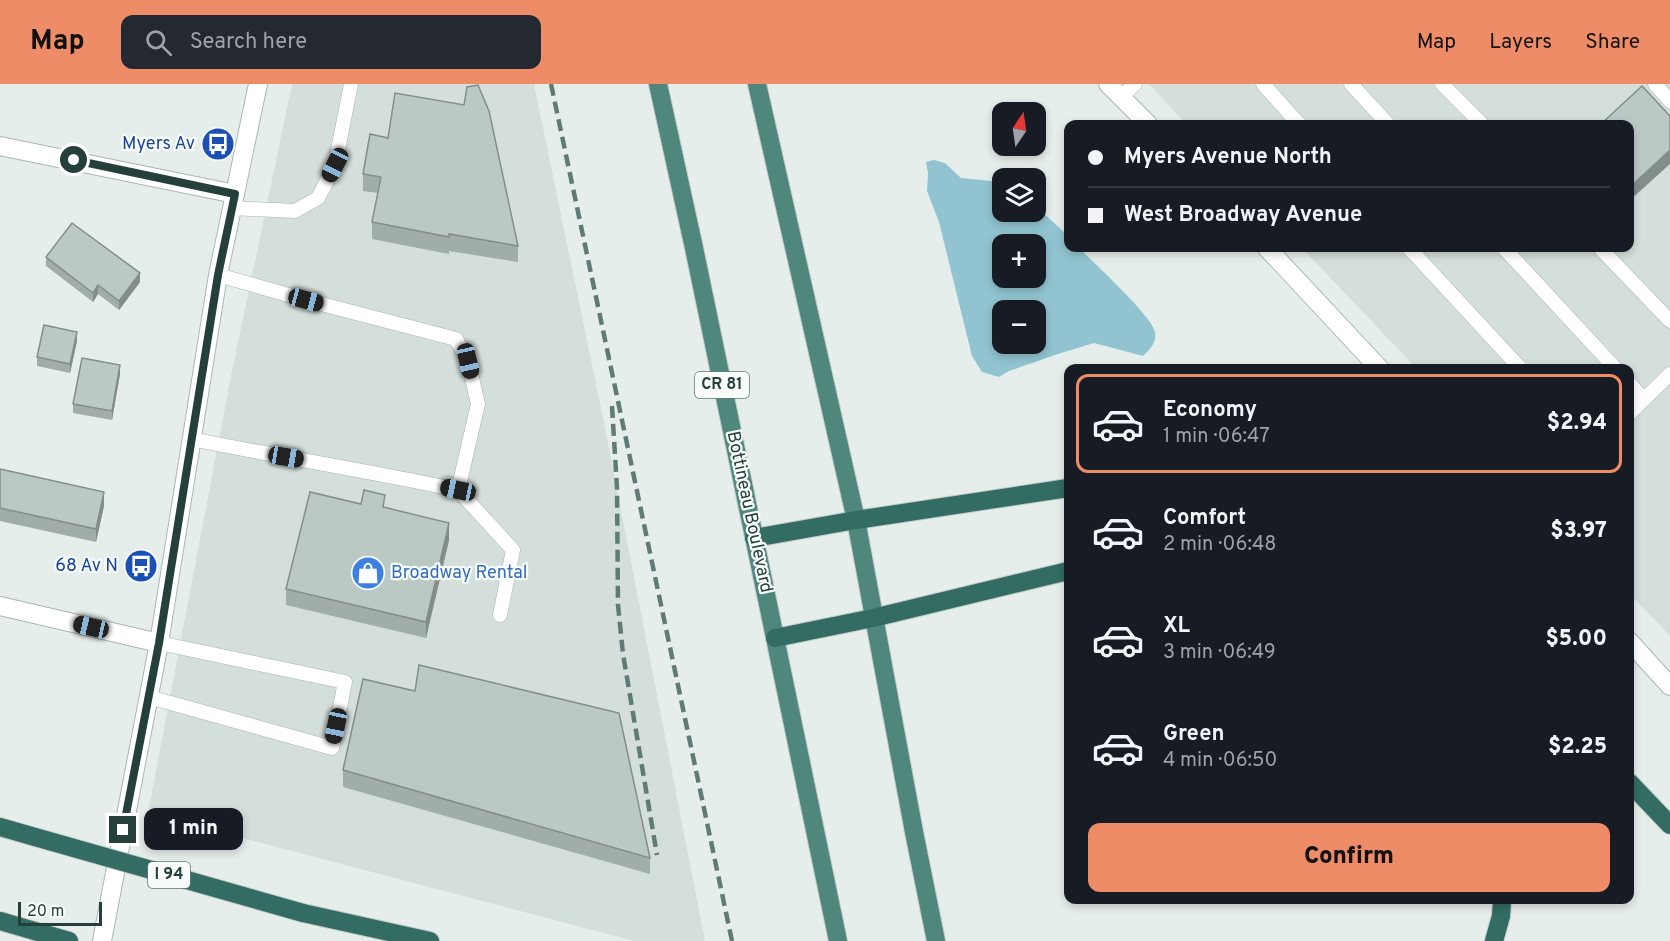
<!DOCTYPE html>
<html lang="en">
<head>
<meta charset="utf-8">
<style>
	:root { --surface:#171b24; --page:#242831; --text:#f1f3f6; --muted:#9ea1a6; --line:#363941; --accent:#ed8c66 }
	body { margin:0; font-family:Overpass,sans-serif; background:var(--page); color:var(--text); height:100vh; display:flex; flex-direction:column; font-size:22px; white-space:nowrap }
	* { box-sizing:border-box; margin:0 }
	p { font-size:20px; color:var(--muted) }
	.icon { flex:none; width:33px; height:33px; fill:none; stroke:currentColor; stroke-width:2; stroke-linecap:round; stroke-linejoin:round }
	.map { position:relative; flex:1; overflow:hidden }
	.details { position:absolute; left:1064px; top:280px; width:570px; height:540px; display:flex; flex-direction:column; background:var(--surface); border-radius:12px; box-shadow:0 3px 9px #0003 }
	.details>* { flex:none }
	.hud { position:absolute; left:1064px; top:36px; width:570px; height:132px; border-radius:12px; box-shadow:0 3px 9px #0003; display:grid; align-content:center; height:132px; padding:0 24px; background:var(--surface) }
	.needle { width:39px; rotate:13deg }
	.buttons { position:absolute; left:992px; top:18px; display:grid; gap:12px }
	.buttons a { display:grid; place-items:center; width:54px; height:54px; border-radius:12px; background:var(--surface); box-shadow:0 3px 9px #0003; font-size:30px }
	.scale { position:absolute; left:18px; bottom:15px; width:84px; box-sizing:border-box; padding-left:6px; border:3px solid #25403a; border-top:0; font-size:16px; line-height:21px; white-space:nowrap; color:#25403a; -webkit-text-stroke:4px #f7fbf9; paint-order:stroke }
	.end { position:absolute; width:27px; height:27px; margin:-14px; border:8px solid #25403a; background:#fff; box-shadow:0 0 0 3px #fff }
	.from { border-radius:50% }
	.bubble { position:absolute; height:42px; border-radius:12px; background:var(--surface); box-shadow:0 3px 9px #0003; font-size:20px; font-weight:800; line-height:42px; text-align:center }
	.car { position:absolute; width:18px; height:36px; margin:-18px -9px; border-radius:8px; box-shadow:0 0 4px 2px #0007; background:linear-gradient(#222 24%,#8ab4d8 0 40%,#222 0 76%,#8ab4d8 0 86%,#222 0) }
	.hud b { display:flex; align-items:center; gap:21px; height:57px; font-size:22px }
	.hud b+b { border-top:2px solid var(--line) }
	.hud i { width:15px; height:15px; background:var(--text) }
	ul { padding:10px 0 0; list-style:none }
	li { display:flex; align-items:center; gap:18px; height:99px; margin:0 12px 9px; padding:0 12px; border:3px solid transparent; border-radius:12px }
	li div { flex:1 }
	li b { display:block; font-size:22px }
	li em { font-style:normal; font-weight:800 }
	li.selected { border-color:var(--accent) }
	li>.icon { width:54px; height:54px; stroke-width:1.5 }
	.button { display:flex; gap:12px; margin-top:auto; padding:12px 24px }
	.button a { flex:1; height:69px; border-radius:12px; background:var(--accent); color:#111; font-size:24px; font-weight:800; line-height:69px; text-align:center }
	header { display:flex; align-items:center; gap:36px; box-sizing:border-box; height:84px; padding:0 30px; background:var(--accent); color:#111 }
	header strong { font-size:28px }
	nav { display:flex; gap:33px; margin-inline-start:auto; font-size:21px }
	.search { width:420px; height:54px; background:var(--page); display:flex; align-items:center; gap:15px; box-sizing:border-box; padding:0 21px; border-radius:12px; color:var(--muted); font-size:22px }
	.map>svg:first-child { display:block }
	.built { fill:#d4deda }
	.water { fill:#91c4d0; fill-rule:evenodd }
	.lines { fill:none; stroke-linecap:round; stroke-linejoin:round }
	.service-casing { stroke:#a8b6b2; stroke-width:15 }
	.minor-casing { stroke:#a8b6b2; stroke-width:20 }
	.tertiary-casing { stroke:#a8b6b2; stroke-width:20 }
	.trunk-casing { stroke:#c2cac8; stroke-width:20 }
	.motorway-casing { stroke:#c2cac8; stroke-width:20 }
	.service { stroke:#fff; stroke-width:14 }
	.minor { stroke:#fff; stroke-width:18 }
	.tertiary { stroke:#fff; stroke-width:18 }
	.trunk { stroke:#50877c; stroke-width:18 }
	.motorway { stroke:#326c62; stroke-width:18 }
	.rail { stroke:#607b75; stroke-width:4.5; stroke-dasharray:12 6; stroke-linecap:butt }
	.motorway-bridge-casing { stroke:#c2cac8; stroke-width:20; stroke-linecap:butt }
	.motorway-bridge { stroke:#326c62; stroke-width:18 }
	.wall { fill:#a1ada9 }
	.shaded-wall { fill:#838d89 }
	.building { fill:#bbc9c4; stroke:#838d89; stroke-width:1.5 }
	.route { stroke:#25403a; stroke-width:8 }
	.labels { text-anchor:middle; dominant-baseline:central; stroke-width:4.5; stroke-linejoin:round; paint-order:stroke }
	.shield { fill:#f7fbf9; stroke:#647873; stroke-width:1.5 }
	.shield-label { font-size:16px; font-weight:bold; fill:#25403a }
	.transit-label { font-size:18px; fill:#164399; stroke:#f7fbf9; text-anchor:end }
	.street-label { font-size:18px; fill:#25403a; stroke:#f7fbf9 }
	.shop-label { font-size:18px; fill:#366cbe; stroke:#f7fbf9; text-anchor:start }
</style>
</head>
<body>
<header>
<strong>Map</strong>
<div class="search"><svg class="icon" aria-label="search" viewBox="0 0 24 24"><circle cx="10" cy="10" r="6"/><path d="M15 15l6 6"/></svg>Search here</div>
<nav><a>Map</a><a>Layers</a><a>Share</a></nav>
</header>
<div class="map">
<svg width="1670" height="857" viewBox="0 0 1670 857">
	<rect width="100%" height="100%" fill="#e6eeeb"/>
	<path class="built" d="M292 0H534L603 334 705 857H634L148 729 231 292Z
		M1149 0H1670V552L1629 509V285H1417L1302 164H1629V40H1186Z"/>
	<path class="water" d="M934 76 945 79 961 94 1002 98V128H1035V121L1068 152V164H1079C1093 178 1153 233 1155 248 1157 258 1150 265 1143 272L1094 259 1061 269 1009 287 999 293 982 288 972 272 939 138 927 107 928 89 926 78ZM1002 160H1035V194H1002ZM1002 226H1035V260H1002Z"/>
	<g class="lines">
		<g class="service-casing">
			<path id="service" d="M1263 0 1299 40
				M1351 0 1388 40
				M1442 0 1482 40
				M1655 0 1670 17
				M1121 13 1135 0
				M231 124 295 127 318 114 335 81 351 0
				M1409 164 1521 285
				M1504 164 1616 285
				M1600 164 1670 237
				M1629 299 1644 315
				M1629 330 1670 290
				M191 355C280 373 370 387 458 406L478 320 468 277 456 255 306 216 218 191
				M458 406 513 466 500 531
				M149 613 332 664 345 598 159 559"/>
		</g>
		<g class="minor-casing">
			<path id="minor" d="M0 62 235 110"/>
		</g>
		<g class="tertiary-casing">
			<path id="tertiary" d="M1108 0 1148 40
				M1267 164 1380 285
				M0 522 159 559
				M1629 557 1670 602
				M102 857 159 559 218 191 258 0"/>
		</g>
		<g class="trunk-casing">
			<path id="trunk" d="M658 0 694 164 838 857
				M757 0 856 436 914 748 936 857"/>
		</g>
		<g class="motorway-casing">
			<path id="motorway" d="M754 454 856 436 1068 404
				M775 554 873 534 1068 487
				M1629 698 1670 741
				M0 743 35 753
				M303 829 430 857
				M0 837 69 857
				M1494 857 1501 832 1502 816"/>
		</g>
		<use href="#service" class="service"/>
		<use href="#minor" class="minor"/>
		<use href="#tertiary" class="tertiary"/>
		<use href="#trunk" class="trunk"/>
		<use href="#motorway" class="motorway"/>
		<path class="rail" d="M551 0 732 857
			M612 322 617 404 618 521 623 570 657 771"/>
		<g class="motorway-bridge-casing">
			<path id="motorway-bridge" d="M35 753 303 829"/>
		</g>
		<use href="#motorway-bridge" class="motorway-bridge"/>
	</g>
	<path class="wall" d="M370 50 518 162V178L449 167V170L372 155V138L378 109 363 107V90Z
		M46 173 140 198 119 226 98 210 93 218 46 182Z
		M77 257 70 289 37 282V273Z
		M120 290 112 336 73 329V320Z
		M0 385 104 422 96 458 0 437Z
		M385 424 449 456 426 554 286 521V505Z
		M343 686 650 774V790L343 703Z"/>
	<path class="shaded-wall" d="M1670 66V80L1629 117V104Z
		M140 189V198L119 226V217Z
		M98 201V210L93 218V209Z
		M77 248V257L70 289V280Z
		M120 281V290L112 336V327Z
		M104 408V422L96 458V445Z
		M449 439V456L426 554V538Z"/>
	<path class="building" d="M478 1 489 27 518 162 449 150V153L372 138 381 93 363 90 370 50 388 54 395 9 464 21 467 3Z
		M1642 2 1670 32V66L1629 104V40H1601Z
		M72 139 140 189 119 217 98 201 93 209 46 173Z
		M44 241 77 248 70 280 37 273Z
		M82 274 120 281 112 327 73 320Z
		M0 385 104 408 96 445 0 424Z
		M364 406 385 411 383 423 449 439 426 538 286 505 310 408 361 420Z
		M419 581 619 629 650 774 343 686 363 595 415 607Z"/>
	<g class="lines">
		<path class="route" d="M74 76 235 110 218 191 159 559 123 746"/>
	</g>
	<defs>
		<g id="bus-disc" transform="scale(1.725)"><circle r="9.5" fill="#1a4fb4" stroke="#f7fbf9"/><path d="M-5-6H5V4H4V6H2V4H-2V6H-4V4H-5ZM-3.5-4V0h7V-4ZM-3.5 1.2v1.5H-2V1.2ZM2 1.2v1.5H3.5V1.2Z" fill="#fff"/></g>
		<g id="shop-disc" transform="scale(1.725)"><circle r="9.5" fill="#3f7fe0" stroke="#f7fbf9"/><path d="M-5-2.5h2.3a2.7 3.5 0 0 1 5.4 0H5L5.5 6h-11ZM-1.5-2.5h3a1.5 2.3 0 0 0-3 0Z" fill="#fff"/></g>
	</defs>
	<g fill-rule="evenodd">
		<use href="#bus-disc" x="218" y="60"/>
		<use href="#bus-disc" x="141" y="482"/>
		<use href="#shop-disc" x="368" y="489"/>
	</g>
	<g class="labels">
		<g class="shield">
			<rect x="695" y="288" width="54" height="26" rx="4.5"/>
			<rect x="148" y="778" width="42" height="26" rx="4.5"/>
		</g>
		<g class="shield-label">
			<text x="722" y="301">CR 81</text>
			<text x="169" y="791">I 94</text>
		</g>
		<g class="transit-label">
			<text x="195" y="60">Myers Av</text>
			<text x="118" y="482">68 Av N</text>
		</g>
		<g class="street-label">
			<text transform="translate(749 428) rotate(78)">Bottineau Boulevard</text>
		</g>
		<g class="shop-label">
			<text x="391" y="489">Broadway Rental</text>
		</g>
	</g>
</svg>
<div class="buttons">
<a><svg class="needle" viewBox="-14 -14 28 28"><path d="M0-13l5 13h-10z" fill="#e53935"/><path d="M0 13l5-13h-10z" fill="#9ea1a6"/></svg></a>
<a><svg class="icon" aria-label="layers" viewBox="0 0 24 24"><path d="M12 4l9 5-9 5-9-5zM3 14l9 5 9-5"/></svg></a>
<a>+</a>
<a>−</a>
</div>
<div class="scale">20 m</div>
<i class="end from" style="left:74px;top:76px"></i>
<i class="end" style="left:123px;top:746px"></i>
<div class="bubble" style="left:144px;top:724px;width:99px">1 min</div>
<i class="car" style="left:335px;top:81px;rotate:207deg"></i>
<i class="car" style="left:306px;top:216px;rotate:105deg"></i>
<i class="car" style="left:468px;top:277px;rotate:167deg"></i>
<i class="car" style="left:286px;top:373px;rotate:100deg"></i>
<i class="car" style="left:458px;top:406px;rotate:282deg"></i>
<i class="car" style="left:91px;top:543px;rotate:283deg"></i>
<i class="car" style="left:336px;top:642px;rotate:192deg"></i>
<div class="hud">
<b><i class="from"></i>Myers Avenue North</b>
<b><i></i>West Broadway Avenue</b>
</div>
<section class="details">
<ul>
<li class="selected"><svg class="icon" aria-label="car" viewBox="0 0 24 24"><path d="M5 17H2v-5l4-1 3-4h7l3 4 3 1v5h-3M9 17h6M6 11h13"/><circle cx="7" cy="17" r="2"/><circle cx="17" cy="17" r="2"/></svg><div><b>Economy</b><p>1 min · 06:47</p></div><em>$2.94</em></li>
<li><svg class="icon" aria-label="car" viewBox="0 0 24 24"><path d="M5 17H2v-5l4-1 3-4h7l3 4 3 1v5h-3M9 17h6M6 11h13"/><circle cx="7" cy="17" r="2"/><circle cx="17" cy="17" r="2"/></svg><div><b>Comfort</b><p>2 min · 06:48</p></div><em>$3.97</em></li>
<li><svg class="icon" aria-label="car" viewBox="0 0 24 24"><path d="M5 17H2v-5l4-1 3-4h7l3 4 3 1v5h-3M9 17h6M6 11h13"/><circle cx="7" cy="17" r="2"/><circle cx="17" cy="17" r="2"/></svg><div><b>XL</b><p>3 min · 06:49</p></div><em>$5.00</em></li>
<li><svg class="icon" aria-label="car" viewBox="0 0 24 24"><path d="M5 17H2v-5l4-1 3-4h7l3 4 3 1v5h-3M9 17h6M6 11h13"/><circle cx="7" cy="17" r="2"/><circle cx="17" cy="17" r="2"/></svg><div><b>Green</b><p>4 min · 06:50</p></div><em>$2.25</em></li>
</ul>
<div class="button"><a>Confirm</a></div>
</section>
</div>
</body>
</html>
